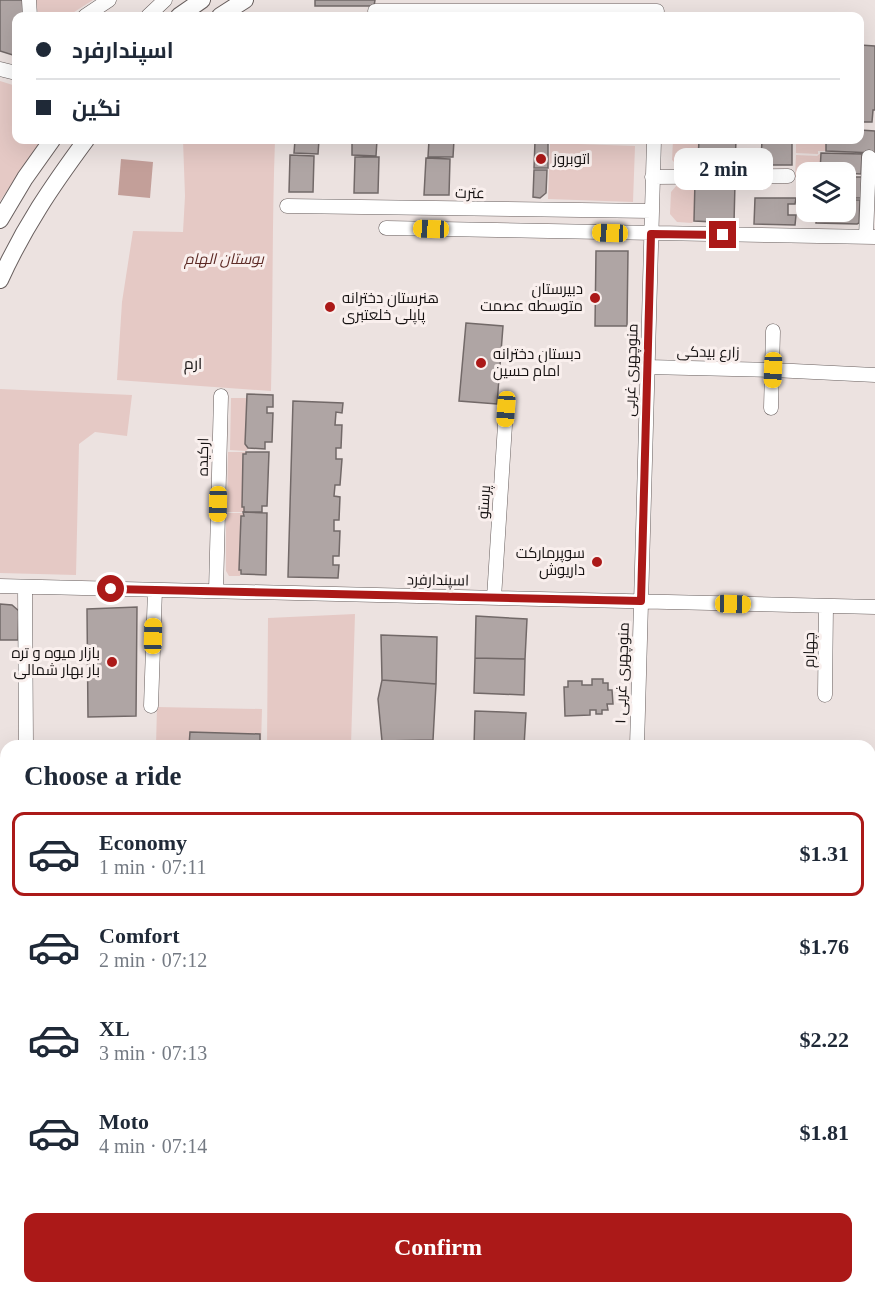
<!DOCTYPE html>
<html lang="en">
<head>
<meta charset="utf-8">
<style>
	:root { --surface:#fff; --page:#f2f2f3; --text:#1f2937; --muted:#747a83; --line:#e0e1e3; --accent:#ab1918 }
	body { margin:0; font-family:"Times New Roman",Cairo,serif; background:var(--page); color:var(--text); height:100vh; display:flex; flex-direction:column; font-size:22px; white-space:nowrap }
	* { box-sizing:border-box; margin:0 }
	p { font-size:20px; color:var(--muted) }
	.icon { flex:none; width:33px; height:33px; fill:none; stroke:currentColor; stroke-width:2; stroke-linecap:round; stroke-linejoin:round }
	.map { position:relative; flex:1; overflow:hidden }
	.drawer { position:absolute; left:0px; top:740px; width:876px; height:554px; display:flex; flex-direction:column; background:var(--surface); border-radius:18px 18px 0 0; box-shadow:0 6px 24px #0002 }
	.drawer>* { flex:none }
	.top-card { position:absolute; left:12px; top:12px; width:852px; height:132px; border-radius:12px; box-shadow:0 6px 24px #0002; display:grid; align-content:center; height:132px; padding:0 24px; background:var(--surface) }
	.controls { position:absolute; left:796px; top:162px; display:grid; gap:12px }
	.controls a { display:grid; place-items:center; width:60px; height:60px; border-radius:12px; background:var(--surface); box-shadow:0 6px 24px #0002; font-size:30px }
	.end { position:absolute; width:27px; height:27px; margin:-14px; border:8px solid #ab1918; background:#fff; box-shadow:0 0 0 3px #fff }
	.from { border-radius:50% }
	.bubble { position:absolute; height:42px; border-radius:12px; background:var(--surface); box-shadow:0 6px 24px #0002; font-size:20px; font-weight:600; line-height:42px; text-align:center }
	.car { position:absolute; width:18px; height:36px; margin:-18px -9px; border-radius:8px; box-shadow:0 0 4px 2px #0007; background:linear-gradient(#f5c518 24%,#345 0 40%,#f5c518 0 76%,#345 0 86%,#f5c518 0) }
	.top-card b { display:flex; align-items:center; gap:21px; height:57px; font-size:22px }
	.top-card b+b { border-top:2px solid var(--line) }
	.top-card i { width:15px; height:15px; background:var(--text) }
	ul { padding:0; list-style:none }
	li { display:flex; align-items:center; gap:18px; height:84px; margin:0 12px 9px; padding:0 12px; border:3px solid transparent; border-radius:12px }
	li div { flex:1 }
	li b { display:block; font-size:22px }
	li em { font-style:normal; font-weight:600 }
	li.selected { border-color:var(--accent) }
	li>.icon { width:54px; height:54px; stroke-width:1.5 }
	h2 { padding:0 24px; font-size:27px; line-height:72px }
	.primary-button { display:flex; gap:12px; margin-top:auto; padding:12px 24px }
	.primary-button a { flex:1; height:69px; border-radius:12px; background:var(--accent); color:#fff; font-size:24px; font-weight:600; line-height:69px; text-align:center }
	.map>svg:first-child { display:block }
	.green { fill:#e5c9c5 }
	.water { fill:#c39f99 }
	.building { fill:#afa5a4; stroke:#726968; stroke-width:1.5 }
	.lines { fill:none; stroke-linecap:round; stroke-linejoin:round }
	.minor-casing { stroke:#685f5e; stroke-width:15 }
	.major-casing { stroke:#685f5e; stroke-width:18 }
	.highway-casing { stroke:#685f5e; stroke-width:20 }
	.minor { stroke:#fff; stroke-width:14 }
	.major { stroke:#fff; stroke-width:16 }
	.highway { stroke:#fff; stroke-width:18 }
	.route { stroke:#ab1918; stroke-width:8 }
	.poi-dot { fill:#ab1918; stroke:#f9efed; stroke-width:2 }
	.labels { text-anchor:middle; dominant-baseline:central; stroke-width:6; stroke-linejoin:round; paint-order:stroke }
	.poi-label { font-size:15px; fill:#161212; stroke:#f9efed; text-anchor:start }
	.street-label { font-size:15px; fill:#161212; stroke:#f9efed }
	.park-label { font-size:15px; font-style:italic; fill:#5b2924; stroke:#f9efed }
	.neighbourhood-label { font-size:16px; fill:#161212; stroke:#f9efed }
</style>
</head>
<body>
<div class="map">
<svg width="875" height="1292" viewBox="0 0 875 1292">
	<rect width="100%" height="100%" fill="#ece2e0"/>
	<path class="green" d="M34 0H93L68 16H41L33 4Z
		M0 81 16 86V140H42L0 201Z
		M183 140H275C272 223 273 307 271 391L117 380 122 302 133 231 183 232 185 196Z
		M673 140H699L698 160 702 163 699 167 678 166 672 160Z
		M796 140H826V151H818V154L796 153Z
		M550 143 635 146 633 202 548 199Z
		M821 153 820 172H807V177H795L796 155 817 156Z
		M695 181 694 221 692 223 677 222 670 214 671 192 677 185H692Z
		M0 389 132 395 127 436 95 432 79 444 76 575 0 573Z
		M231 398H246V444L249 448 246 451 230 450Z
		M228 452H246L242 507H244V512H227Z
		M226 513H244V516L241 517 240 576H229L226 571Z
		M355 614 351 745H267L268 618Z
		M157 707 262 709 261 745 156 746Z
		M875 1007V1149H870V1124H872V1112H870V1012Z
		M723 1287H808V1292H718Z"/>
	<path class="water" d="M121 159 153 162 150 198 118 195Z"/>
	<path class="building" d="M0 0H25L31 16H16V56L0 51Z
		M315 0H375L374 6H315Z
		M860 45 875 46V110H873L872 122H860Z
		M860 130 875 131V153L826 151V140H860Z
		M295 140H319L318 154 294 153Z
		M352 140H377L376 156 352 155Z
		M429 140H454L453 157H428Z
		M699 140H736L735 165 702 163 701 160H698Z
		M762 140H792V165H763V160H761Z
		M535 141 548 142V168H534Z
		M821 153 862 154 861 174 820 172Z
		M290 155 314 156 313 192H289Z
		M355 157H379L378 193H354Z
		M426 158 450 159 449 195H424Z
		M534 170H547L546 193 540 198 533 197Z
		M846 177H862L861 198H846Z
		M695 181 735 183 734 223 694 221Z
		M755 198H796L795 204H788V215H796L795 225 754 224Z
		M846 200H860L859 223 857 224 816 223 817 212H846Z
		M596 251H628L627 326H595Z
		M466 323 503 326 497 404 459 401Z
		M247 394 273 395V407H267V413H273L272 442H265V449L248 448 245 444Z
		M293 401 343 403 342 413 336 412 335 425H342L341 448H336V459H342L340 485H335L334 496 340 497 339 520H334V531H340L339 556H333V565H339L338 578 288 577Z
		M246 452H269L267 506H262V512H244V507H242L243 454H246Z
		M243 512 267 513 266 575 241 574V570H239L241 516H244Z
		M0 604 12 605 19 611 18 640H0Z
		M137 607 136 716 88 717 87 609Z
		M476 616 527 619 525 659 475 658Z
		M381 635 437 637 436 684 382 680Z
		M475 658 525 659 524 695 474 693Z
		M592 679H603V683H608V690H612L613 704H607L608 710H602V714H596V710H590V715L565 716 564 687H568V681H582V685H592Z
		M382 680 436 684 433 740 382 741 378 699Z
		M475 711 526 713 524 746H474Z
		M190 732 260 734V746H189Z
		M433 740V746H380L382 741Z
		M0 1158H6V1190H0Z
		M0 1224H6V1258H0Z
		M0 1260H6V1287H13L12 1292H0Z
		M829 1287H855L854 1292H829Z"/>
	<g class="lines">
		<g class="minor-casing">
			<path id="minor" d="M29 0 30 16
				M375 11H657
				M85 16 109 0
				M148 16 165 0
				M0 69 16 73
				M652 177 788 176
				M287 206 652 211
				M386 228 875 237
				M866 237 869 157
				M647 367 773 370 875 375
				M771 408 773 331
				M0 586 875 607
				M25 587 26 746
				M216 591 221 396
				M494 598 506 409
				M825 695 826 606
				M151 706 155 590
				M637 746 654 140
				M0 1058 2 1005
				M0 1203H6
				M46 1287V1288
				M176 1292 177 1287
				M300 1292V1287
				M404 1292V1287
				M509 1292V1287
				M861 1292V1287"/>
		</g>
		<g class="major-casing">
			<path id="major" d="M179 16 202 0
				M220 16 245 0
				M0 220 25 178 52 140
				M0 280C24 227 52 186 86 140"/>
		</g>
		<g class="highway-casing">
			<path id="highway" d="M870 934 875 926
				M870 992 875 984
				M634 1292 637 1287
				M652 1292 655 1287
				M686 1292 690 1287
				M706 1292 709 1287"/>
		</g>
		<use href="#minor" class="minor"/>
		<use href="#major" class="major"/>
		<use href="#highway" class="highway"/>
	</g>
	<g class="lines">
		<path class="route" d="M111 589 641 601 651 234 723 235"/>
	</g>
	<g class="poi-dot">
		<circle cx="541" cy="159" r="6"/>
		<circle cx="595" cy="298" r="6"/>
		<circle cx="330" cy="307" r="6"/>
		<circle cx="481" cy="363" r="6"/>
		<circle cx="597" cy="562" r="6"/>
		<circle cx="112" cy="662" r="6"/>
	</g>
	<g class="labels">
		<g class="poi-label">
			<text x="553" y="159">اتوبروز</text>
			<text x="583" y="289" text-anchor="end">دبیرستان<tspan x="583" dy="17">متوسطه عصمت</tspan></text>
			<text x="342" y="298">هنرستان دخترانه<tspan x="342" dy="17">پاپلی خلعتبری</tspan></text>
			<text x="493" y="354">دبستان دخترانه<tspan x="493" dy="17">امام حسین</tspan></text>
			<text x="585" y="553" text-anchor="end">سوپرمارکت<tspan x="585" dy="17">داریوش</tspan></text>
			<text x="100" y="653" text-anchor="end">بازار میوه و تره<tspan x="100" dy="17">بار بهار شمالی</tspan></text>
		</g>
		<g class="street-label">
			<text transform="translate(470 193) rotate(1)">عترت</text>
			<text transform="translate(708 352) rotate(1)">زارع بیدکی</text>
			<text transform="translate(631 370) rotate(-88)">منوچهری غربی</text>
			<text transform="translate(203 457) rotate(-89)">ارکیده</text>
			<text transform="translate(484 502) rotate(-86)">پرستو</text>
			<text transform="translate(438 580) rotate(1)">اسپندارفرد</text>
			<text transform="translate(809 650) rotate(-89)">چهارم</text>
			<text transform="translate(622 673) rotate(-88)">منوچهری غربی ۱</text>
		</g>
		<g class="park-label">
			<text x="224" y="259">بوستان الهام</text>
		</g>
		<g class="neighbourhood-label">
			<text x="193" y="363">ارم</text>
		</g>
	</g>
</svg>
<div class="controls">
<a><svg class="icon" aria-label="layers" viewBox="0 0 24 24"><path d="M12 4l9 5-9 5-9-5zM3 14l9 5 9-5"/></svg></a>
</div>
<i class="end from" style="left:111px;top:589px"></i>
<i class="end" style="left:723px;top:235px"></i>
<div class="bubble" style="left:674px;top:148px;width:99px">2 min</div>
<i class="car" style="left:431px;top:229px;rotate:272deg"></i>
<i class="car" style="left:610px;top:233px;rotate:272deg"></i>
<i class="car" style="left:773px;top:370px;rotate:182deg"></i>
<i class="car" style="left:506px;top:409px;rotate:184deg"></i>
<i class="car" style="left:218px;top:504px;rotate:181deg"></i>
<i class="car" style="left:733px;top:604px;rotate:91deg"></i>
<i class="car" style="left:153px;top:636px;rotate:1deg"></i>
<div class="top-card">
<b><i class="from"></i>اسپندارفرد</b>
<b><i></i>نگین</b>
</div>
<section class="drawer">
<h2>Choose a ride</h2>
<ul>
<li class="selected"><svg class="icon" aria-label="car" viewBox="0 0 24 24"><path d="M5 17H2v-5l4-1 3-4h7l3 4 3 1v5h-3M9 17h6M6 11h13"/><circle cx="7" cy="17" r="2"/><circle cx="17" cy="17" r="2"/></svg><div><b>Economy</b><p>1 min · 07:11</p></div><em>$1.31</em></li>
<li><svg class="icon" aria-label="car" viewBox="0 0 24 24"><path d="M5 17H2v-5l4-1 3-4h7l3 4 3 1v5h-3M9 17h6M6 11h13"/><circle cx="7" cy="17" r="2"/><circle cx="17" cy="17" r="2"/></svg><div><b>Comfort</b><p>2 min · 07:12</p></div><em>$1.76</em></li>
<li><svg class="icon" aria-label="car" viewBox="0 0 24 24"><path d="M5 17H2v-5l4-1 3-4h7l3 4 3 1v5h-3M9 17h6M6 11h13"/><circle cx="7" cy="17" r="2"/><circle cx="17" cy="17" r="2"/></svg><div><b>XL</b><p>3 min · 07:13</p></div><em>$2.22</em></li>
<li><svg class="icon" aria-label="car" viewBox="0 0 24 24"><path d="M5 17H2v-5l4-1 3-4h7l3 4 3 1v5h-3M9 17h6M6 11h13"/><circle cx="7" cy="17" r="2"/><circle cx="17" cy="17" r="2"/></svg><div><b>Moto</b><p>4 min · 07:14</p></div><em>$1.81</em></li>
</ul>
<div class="primary-button"><a>Confirm</a></div>
</section>
</div>
</body>
</html>
